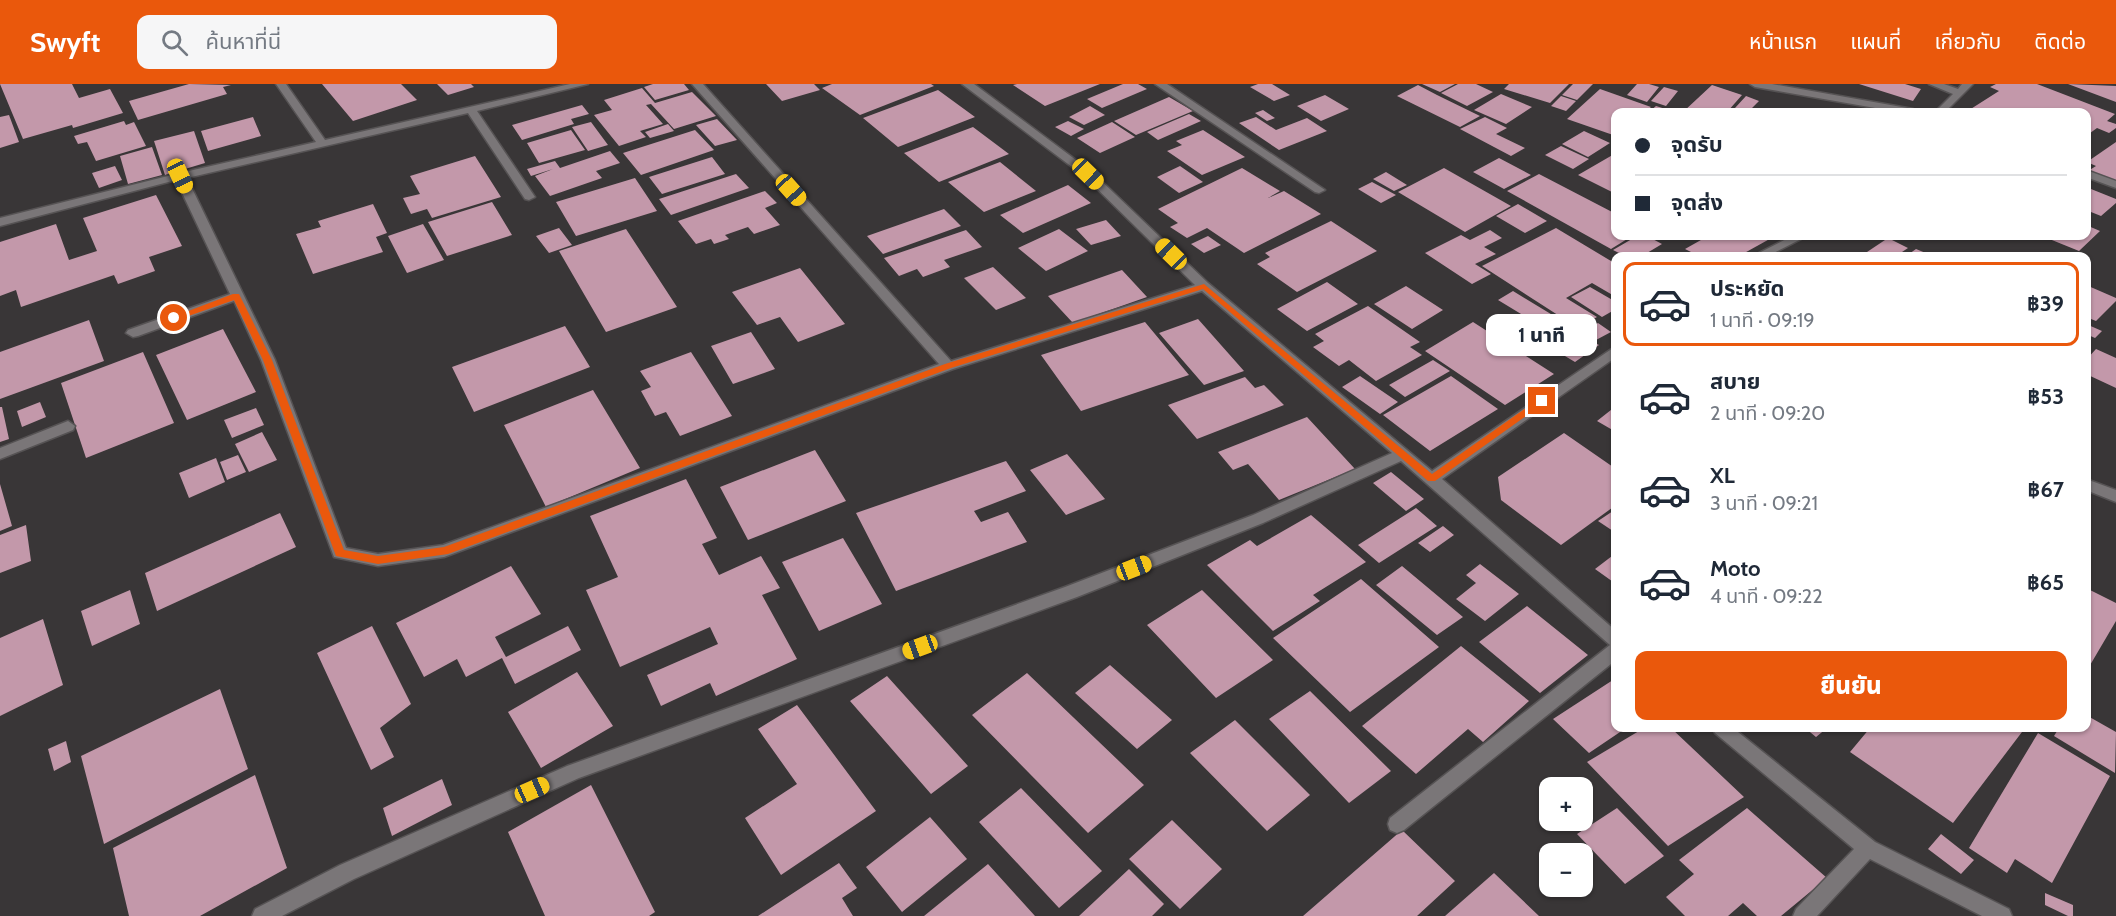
<!DOCTYPE html>
<html lang="th">
<head>
<meta charset="utf-8">
<style>
	:root { --surface:#fff; --page:#f6f6f7; --text:#1f2937; --muted:#747a83; --line:#e0e1e3; --accent:#ea580c }
	body { margin:0; font-family:Cabin,"Noto Sans Thai",sans-serif; background:var(--page); color:var(--text); height:100vh; display:flex; flex-direction:column; font-size:22px; white-space:nowrap }
	* { box-sizing:border-box; margin:0 }
	p { font-size:20px; color:var(--muted) }
	.icon { flex:none; width:33px; height:33px; fill:none; stroke:currentColor; stroke-width:2; stroke-linecap:round; stroke-linejoin:round }
	.map { position:relative; flex:1; overflow:hidden }
	.panel { position:absolute; left:1611px; top:168px; width:480px; height:480px; display:flex; flex-direction:column; background:var(--surface); border-radius:12px; box-shadow:0 2px 4px #0004 }
	.panel>* { flex:none }
	.hud { position:absolute; left:1611px; top:24px; width:480px; height:132px; border-radius:12px; box-shadow:0 2px 4px #0004; display:grid; align-content:center; height:132px; padding:0 24px; background:var(--surface) }
	.tools { position:absolute; left:1539px; top:693px; display:grid; gap:12px }
	.tools a { display:grid; place-items:center; width:54px; height:54px; border-radius:12px; background:var(--surface); box-shadow:0 2px 4px #0004; font-size:30px }
	.end { position:absolute; width:27px; height:27px; margin:-14px; border:8px solid #ea580c; background:#fff; box-shadow:0 0 0 3px #fff }
	.from { border-radius:50% }
	.bubble { position:absolute; height:42px; border-radius:12px; background:var(--surface); box-shadow:0 2px 4px #0004; font-size:20px; font-weight:800; line-height:42px; text-align:center }
	.car { position:absolute; width:18px; height:36px; margin:-18px -9px; border-radius:8px; box-shadow:0 0 4px 2px #0007; background:linear-gradient(#f5c518 24%,#345 0 40%,#f5c518 0 76%,#345 0 86%,#f5c518 0) }
	.hud b { display:flex; align-items:center; gap:21px; height:57px; font-size:22px }
	.hud b+b { border-top:2px solid var(--line) }
	.hud i { width:15px; height:15px; background:var(--text) }
	ul { padding:10px 0 0; list-style:none }
	li { display:flex; align-items:center; gap:18px; height:84px; margin:0 12px 9px; padding:0 12px; border:3px solid transparent; border-radius:12px }
	li div { flex:1 }
	li b { display:block; font-size:22px }
	li em { font-style:normal; font-weight:800 }
	li.current { border-color:var(--accent) }
	li>.icon { width:54px; height:54px; stroke-width:1.5 }
	.cta { display:flex; gap:12px; margin-top:auto; padding:12px 24px }
	.cta a { flex:1; height:69px; border-radius:12px; background:var(--accent); color:#fff; font-size:24px; font-weight:800; line-height:69px; text-align:center }
	header { display:flex; align-items:center; gap:36px; box-sizing:border-box; height:84px; padding:0 30px; background:var(--accent); color:#fff }
	header strong { font-size:28px }
	nav { display:flex; gap:33px; margin-inline-start:auto; font-size:21px }
	.search { width:420px; height:54px; background:var(--page); display:flex; align-items:center; gap:15px; box-sizing:border-box; padding:0 21px; border-radius:12px; color:var(--muted); font-size:22px }
	.map>svg:first-child { display:block }
	.building { fill:#c398aa }
	.lines { fill:none; stroke-linecap:round; stroke-linejoin:round }
	.minor-casing { stroke:#565354; stroke-width:3 }
	.minor { fill:#7a7678; fill-rule:evenodd }
	.route { fill:#ea580c }
</style>
</head>
<body>
<header>
<strong>Swyft</strong>
<div class="search"><svg class="icon" aria-label="search" viewBox="0 0 24 24"><circle cx="10" cy="10" r="6"/><path d="M15 15l6 6"/></svg>ค้นหาที่นี่</div>
<nav><a>หน้าแรก</a><a>แผนที่</a><a>เกี่ยวกับ</a><a>ติดต่อ</a></nav>
</header>
<div class="map">
<svg width="2116" height="832" viewBox="0 0 2116 832">
	<rect width="100%" height="100%" fill="#393637"/>
	<path class="building" d="M0 0H72L79 14 110 5 123 29 73 44 72 41 23 55Z
		M189 0 231 1 223 3 227 10 138 36 129 17Z
		M322 0H401L417 16 353 37Z
		M437 0H471L474 3 448 11Z
		M653 0H684L689 6 655 16 644 3Z
		M766 0H814L820 6 782 17Z
		M832 0H931L934 2 860 31 822 4Z
		M1017 0H1100L1045 22 1013 1Z
		M1123 0H1138L1147 5 1102 24 1087 15Z
		M1258 0H1272L1290 11 1274 17 1250 3Z
		M1422 0H1455L1440 8Z
		M1458 0H1476L1493 8 1467 22 1441 9Z
		M1509 0H1569L1550 19 1504 5Z
		M1573 0H1593L1577 16 1562 11Z
		M1637 0H1649L1659 3 1647 18 1627 11Z
		M1859 0H1905L1921 5 1913 17Z
		M1996 0H2037L2115 30 2107 37 2116 40V44L2109 49 2097 44 2086 52V28H1966L1999 7 1990 3Z
		M2068 0 2116 2V18Z
		M1418 1 1437 11 1480 32 1460 43 1397 12Z
		M1712 1 1742 11 1728 27 1732 28H1683Z
		M1664 3 1678 7 1666 22 1651 17Z
		M642 4 655 19 692 8 716 32 674 45 651 20 646 21 663 40 640 47 646 53 619 62 594 31 612 26 604 16Z
		M1600 5 1651 23 1645 28H1616V52L1567 35Z
		M938 6 975 33 898 63 863 34Z
		M1501 10 1532 23 1506 40 1474 26Z
		M1325 11 1349 25 1321 37 1297 22Z
		M1561 12 1576 17 1566 27 1551 22Z
		M1746 12 1759 17 1748 28 1735 24Z
		M1169 13 1193 27 1136 51 1114 37Z
		M582 21 589 30 571 35 574 40 522 56 512 41Z
		M1090 22 1105 31 1084 41 1069 33Z
		M1656 22 1675 28H1649Z
		M1263 26 1275 34 1267 37 1255 29Z
		M1189 30 1201 37 1158 56 1147 48Z
		M9 31 19 58 0 64V33Z
		M253 33 261 52 208 67 201 47Z
		M1256 33 1276 46 1307 34 1327 47 1279 66 1239 39Z
		M1485 33 1507 44 1496 50 1525 64 1511 72 1460 45Z
		M717 35 737 56 715 62 696 41Z
		M124 37 126 41 134 38 146 62 96 77 87 58 78 60 74 52Z
		M1068 37 1084 45 1071 52 1055 43Z
		M591 38 608 61 588 67 572 43Z
		M1112 38 1135 53 1100 69 1077 54Z
		M668 40 674 47 650 54 645 48Z
		M973 43 1009 70 939 98 904 69Z
		M571 46 585 66 539 79 527 59Z
		M695 46 714 66 641 91 623 69Z
		M1203 46 1245 73 1202 91 1167 67 1182 61 1176 57Z
		M194 47 205 79 165 91 154 57Z
		M1584 47 1610 59 1588 73 1562 60Z
		M2116 58V99L2088 87 2096 82 2087 78Z
		M1561 62 1589 75 1573 85 1545 71Z
		M152 63 162 91 128 100 120 72Z
		M610 67 620 79 596 87 602 94 550 112 535 92 553 85 531 92 527 85 555 77 560 84Z
		M1616 69V110L1578 91Z
		M475 72 501 113 432 134 427 125 411 130 403 114 420 110 410 92Z
		M712 73 725 90 662 110 649 93Z
		M1499 74 1531 91 1504 105 1473 88Z
		M1000 78 1036 107 984 128 948 98Z
		M115 82 122 96 99 104 92 89Z
		M1180 82 1203 98 1179 109 1157 93Z
		M1242 84 1280 107 1268 114 1284 107 1321 130 1244 169 1207 144 1187 154 1170 143 1178 139 1158 125Z
		M1444 84 1511 122 1465 148 1398 108Z
		M1386 88 1407 101 1394 107 1373 95Z
		M736 90 749 104 671 131 659 115Z
		M1539 90 1616 130V152H1632L1611 165 1507 107Z
		M635 94 657 127 576 152 556 118Z
		M1372 98 1396 111 1381 119 1358 105Z
		M1068 101 1091 119 1023 149 1000 131Z
		M2086 103 2116 115V119L2101 132 2086 126Z
		M765 107 777 119 765 124 780 141 754 150 748 143 725 151 729 155 714 160 711 155 696 160 678 137Z
		M156 111 182 162 149 173 155 187 118 200 114 191 21 223 16 206 0 212V158L56 140 69 176 97 167 83 134Z
		M492 118 512 151 447 172 428 138Z
		M373 120 387 149 376 153 383 168 313 190 296 150 321 143 318 137Z
		M1518 120 1547 137 1525 149 1496 132Z
		M944 125 961 142 883 170 867 152Z
		M1106 136 1121 152 1091 161 1076 145Z
		M1331 137 1377 167 1297 208 1257 180 1270 173 1265 169Z
		M423 140 444 176 407 189 388 152Z
		M2086 141 2100 147 2079 167 2042 152H2086Z
		M559 144 572 161 549 169 536 152Z
		M1556 144 1616 180V213L1592 199 1566 214 1597 233 1578 244 1482 182Z
		M626 145 677 223 606 248 559 167Z
		M1059 145 1088 167 1046 187 1018 164Z
		M966 146 982 163 944 176 950 183 923 193 917 185 899 192 884 174Z
		M1490 146 1502 154 1484 163 1496 170 1475 180 1491 190 1472 200 1425 169 1461 151 1470 156Z
		M1208 152 1221 161 1204 169 1191 160Z
		M1637 152H1647L1662 160 1642 172H1625L1613 166Z
		M1708 152H1775L1739 172H1699L1685 165Z
		M1888 154 1908 164 1896 172H1861Z
		M1916 165 1933 172H1906Z
		M993 183 1026 214 996 226 964 194Z
		M800 184 845 240 798 258 780 233 757 241 732 208Z
		M1122 186 1147 213 1073 239 1048 212Z
		M1327 198 1358 220 1307 247 1277 225Z
		M2086 201 2116 214V217L2096 237 2086 233Z
		M1406 202 1443 226 1412 245 1374 220Z
		M1590 203 1616 218V225L1602 233 1571 213Z
		M1513 207 1574 244 1559 253 1498 216Z
		M1368 222 1420 258 1410 263 1422 271 1376 297 1349 276 1339 282 1313 263 1324 257 1315 250Z
		M1198 235 1244 287 1204 301 1159 249Z
		M89 236 104 277 0 315V268Z
		M1145 238 1189 291 1081 327 1041 271Z
		M1473 238 1554 290 1505 321 1425 267Z
		M1598 239 1611 248 1596 256 1583 247Z
		M2086 240 2102 247 2095 254 2086 250Z
		M565 242 590 283 474 328 452 283Z
		M1537 243 1563 259 1577 249 1599 261 1575 278 1528 250Z
		M223 245 256 308 187 336 156 271Z
		M751 248 775 285 733 300 711 262Z
		M2096 265 2116 274V304L2086 290V276Z
		M143 268 174 339 86 374 61 299Z
		M691 268 732 332 680 352 666 328 655 332 641 307 651 303 640 287Z
		M1433 276 1450 287 1405 313 1389 301Z
		M1360 292 1398 318 1380 330 1342 303Z
		M1451 292 1498 325 1430 367 1383 331Z
		M1245 293 1255 304 1264 301 1284 321 1197 355 1168 321Z
		M593 306 640 384 546 423 504 341Z
		M40 318 46 333 22 343 17 327Z
		M1616 322V348L1597 337Z
		M0 323H2L9 355 0 358Z
		M256 324 264 341 232 354 224 336Z
		M1307 333 1355 385 1279 416 1248 380 1233 386 1218 368Z
		M262 348 277 376 249 388 235 360Z
		M1564 349 1616 385V421L1561 461 1501 416 1498 393Z
		M815 366 846 417 748 456 720 403Z
		M1067 370 1105 415 1066 431 1030 386Z
		M238 371 246 388 227 396 220 378Z
		M216 374 225 398 189 414 179 389Z
		M1006 377 1026 407 974 427 981 438 1008 428 1027 458 896 507 856 429Z
		M1391 388 1424 415 1406 427 1373 399Z
		M686 395 717 454 702 460 719 491 761 472 780 504 762 511 797 575 716 612 710 599 661 622 647 591 718 560 710 543 620 583 586 506 618 493 590 432Z
		M0 400 12 442 0 447Z
		M1416 424 1437 442 1379 479 1358 461Z
		M1616 425V449L1598 437Z
		M280 429 296 463 157 527 145 489Z
		M1311 431 1366 478 1313 511 1320 517 1273 547 1207 481 1250 456 1257 462Z
		M26 441 31 477 0 489V451Z
		M1443 442 1454 451 1430 468 1418 459Z
		M843 454 882 520 819 547 782 478Z
		M1616 469V500L1595 485Z
		M1480 480 1519 510 1485 537 1456 515 1476 499 1466 491Z
		M511 482 541 530 495 553 506 573 568 542 581 566 515 600 502 574 466 593 457 575 424 593 396 539Z
		M1402 482 1463 533 1437 551 1376 501Z
		M1361 495 1439 563 1350 628 1273 554Z
		M2086 504 2116 519V537L2086 588Z
		M130 506 140 540 92 562 81 527Z
		M1202 506 1273 576 1216 614 1147 541Z
		M1527 522 1588 571 1540 609 1479 558Z
		M43 535 63 601 0 632V554Z
		M372 542 411 620 380 644 394 673 371 686 317 569Z
		M1461 562 1529 617 1483 658 1468 645 1416 690 1362 642Z
		M1110 581 1172 636 1137 665 1075 609Z
		M577 588 613 642 541 684 508 628Z
		M1027 589 1144 701 1088 749 972 631Z
		M887 592 968 682 931 710 850 617Z
		M1616 594V644H1626L1589 669 1553 635Z
		M220 605 248 685 104 760 81 672Z
		M1310 607 1391 687 1349 719 1269 635Z
		M797 621 876 727 781 791 745 734 797 700 758 645Z
		M2086 631 2116 648 2115 689 2054 652 2059 644H2086Z
		M1235 636 1310 711 1267 747 1190 669Z
		M1644 644H1671L1744 713 1668 762 1587 678Z
		M1805 644H1827L1816 653Z
		M1870 644H2025L1953 739 1850 668Z
		M2038 649 2110 692 2052 799 2015 775 2007 789 1969 764Z
		M66 657 71 678 54 687 48 665Z
		M255 691 287 784 200 832H129L113 764Z
		M442 695 452 721 392 752 383 724Z
		M591 701 655 828 649 832H545L508 748Z
		M1021 704 1102 787 1059 824 979 738Z
		M1617 724 1664 772 1625 800 1577 750Z
		M1747 724 1827 794 1781 832H1757L1743 819 1728 832H1685L1666 813 1694 790 1679 776Z
		M930 733 967 775 902 828 866 783Z
		M1172 736 1222 785 1180 825 1129 775Z
		M1402 746 1455 797 1417 832H1303Z
		M1941 750 1974 776 1961 790 1928 765Z
		M839 779 857 804 842 814 853 832H758Z
		M988 780 1035 832H924Z
		M1129 785 1164 820 1152 832H1079Z
		M1494 789 1539 832H1445Z
		M2045 809 2073 821V832H2068L2045 821Z"/>
	<g class="lines">
		<g class="minor-casing">
			<path id="minor" d="M276 0H286L325 56 570 0H588L477 27 535 113 529 116 525 115 468 29 187 94 275 276 346 464 378 470 443 461 939 280 692 0H703L951 277 1195 201 1084 92 962 0H974L1092 88 1208 199 1432 387 1616 262V273L1442 395 1616 547V576L1404 746 1397 749 1390 746 1388 740 1390 734 1610 561 1401 377 1263 439 1077 513 579 694 354 795 282 832H252L255 825 340 781 567 682 1065 503 1253 431 1392 369 1202 207 953 285 444 473 378 482 334 473 261 276 234 217 138 252 133 253 126 249 128 246 230 210 176 96 0 142V134L180 89 316 58Z
				M1155 0H1167L1325 106 1319 109 1315 108Z
				M1750 0H1772L1913 25 1918 28H1898L1755 3Z
				M1929 0H1944L1958 5 1962 0H1973L1945 28H1935L1953 10Z
				M2086 86 2116 97V104L2086 93Z
				M1792 152H1807L1768 172H1753Z
				M68 337 75 342 73 346 0 375V364Z
				M2086 395 2116 406V418L2086 406Z
				M1712 644H1733L1875 758 2009 825 2012 832H1982L1870 775 1817 832H1793L1796 825 1854 765 1715 649Z"/>
		</g>
		<use href="#minor" class="minor"/>
	</g>
	<path class="route" d="M1204 200 1432 390 1539 315 1547 317 1435 397H1428L1203 205 951 284 448 470 378 480 336 472 263 276 234 216 177 236 170 234 233 210H239L272 276 344 466 378 472 444 463 945 280Z"/>
</svg>
<div class="tools">
<a>+</a>
<a>−</a>
</div>
<i class="end from" style="left:174px;top:234px"></i>
<i class="end" style="left:1542px;top:317px"></i>
<div class="bubble" style="left:1486px;top:230px;width:111px">1 นาที</div>
<i class="car" style="left:1088px;top:90px;rotate:134deg"></i>
<i class="car" style="left:180px;top:92px;rotate:155deg"></i>
<i class="car" style="left:791px;top:106px;rotate:138deg"></i>
<i class="car" style="left:1171px;top:170px;rotate:314deg"></i>
<i class="car" style="left:1134px;top:484px;rotate:69deg"></i>
<i class="car" style="left:920px;top:563px;rotate:250deg"></i>
<i class="car" style="left:532px;top:706px;rotate:66deg"></i>
<div class="hud">
<b><i class="from"></i>จุดรับ</b>
<b><i></i>จุดส่ง</b>
</div>
<section class="panel">
<ul>
<li class="current"><svg class="icon" aria-label="car" viewBox="0 0 24 24"><path d="M5 17H2v-5l4-1 3-4h7l3 4 3 1v5h-3M9 17h6M6 11h13"/><circle cx="7" cy="17" r="2"/><circle cx="17" cy="17" r="2"/></svg><div><b>ประหยัด</b><p>1 นาที · 09:19</p></div><em>฿39</em></li>
<li><svg class="icon" aria-label="car" viewBox="0 0 24 24"><path d="M5 17H2v-5l4-1 3-4h7l3 4 3 1v5h-3M9 17h6M6 11h13"/><circle cx="7" cy="17" r="2"/><circle cx="17" cy="17" r="2"/></svg><div><b>สบาย</b><p>2 นาที · 09:20</p></div><em>฿53</em></li>
<li><svg class="icon" aria-label="car" viewBox="0 0 24 24"><path d="M5 17H2v-5l4-1 3-4h7l3 4 3 1v5h-3M9 17h6M6 11h13"/><circle cx="7" cy="17" r="2"/><circle cx="17" cy="17" r="2"/></svg><div><b>XL</b><p>3 นาที · 09:21</p></div><em>฿67</em></li>
<li><svg class="icon" aria-label="car" viewBox="0 0 24 24"><path d="M5 17H2v-5l4-1 3-4h7l3 4 3 1v5h-3M9 17h6M6 11h13"/><circle cx="7" cy="17" r="2"/><circle cx="17" cy="17" r="2"/></svg><div><b>Moto</b><p>4 นาที · 09:22</p></div><em>฿65</em></li>
</ul>
<div class="cta"><a>ยืนยัน</a></div>
</section>
</div>
</body>
</html>
